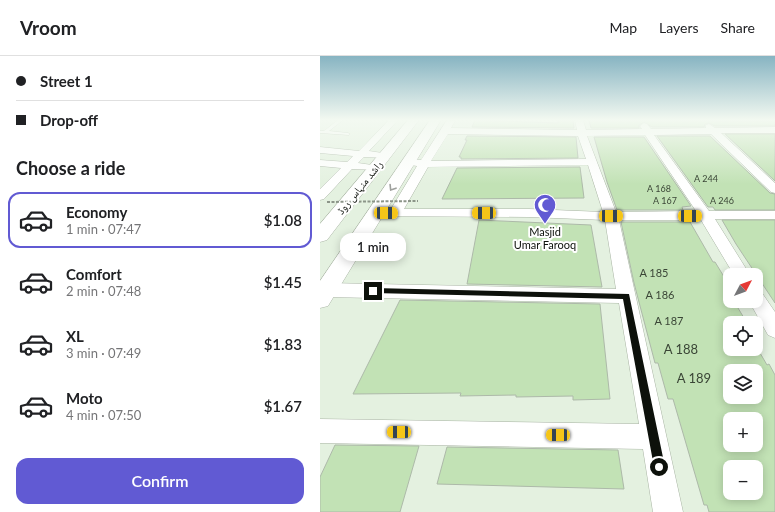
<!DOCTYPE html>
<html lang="en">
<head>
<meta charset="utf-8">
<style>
	:root { --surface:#fff; --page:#f2f2f2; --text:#202124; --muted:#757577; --line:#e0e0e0; --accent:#615ad3 }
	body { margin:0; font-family:Lato,"Noto Naskh Arabic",sans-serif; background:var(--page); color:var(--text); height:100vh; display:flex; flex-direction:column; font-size:15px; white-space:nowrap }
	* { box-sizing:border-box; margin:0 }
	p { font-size:13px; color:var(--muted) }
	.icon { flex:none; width:22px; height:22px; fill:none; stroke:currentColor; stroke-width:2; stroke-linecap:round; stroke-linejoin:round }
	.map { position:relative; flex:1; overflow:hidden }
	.drawer { display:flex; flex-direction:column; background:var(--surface); width:320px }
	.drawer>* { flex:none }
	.guide { display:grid; align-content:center; height:88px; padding:0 16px; background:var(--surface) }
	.needle { width:26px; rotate:49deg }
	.controls { position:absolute; left:403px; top:212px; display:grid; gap:8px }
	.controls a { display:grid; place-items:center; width:40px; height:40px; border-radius:8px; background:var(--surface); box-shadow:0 2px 10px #0003; font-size:20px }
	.end { position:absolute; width:18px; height:18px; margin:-9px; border:5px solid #0d110b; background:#fff; box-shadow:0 0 0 2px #fff }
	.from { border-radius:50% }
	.bubble { position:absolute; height:28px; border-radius:12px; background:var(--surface); box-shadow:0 2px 10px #0003; font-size:13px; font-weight:600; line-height:28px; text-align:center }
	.car { position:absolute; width:12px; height:24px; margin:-12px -6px; border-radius:5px; box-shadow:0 0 3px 1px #0007; background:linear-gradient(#f5c518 24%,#345 0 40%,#f5c518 0 76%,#345 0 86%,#f5c518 0) }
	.guide b { display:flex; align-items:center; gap:14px; height:38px; font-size:15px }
	.guide b+b { border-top:1px solid var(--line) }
	.guide i { width:10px; height:10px; background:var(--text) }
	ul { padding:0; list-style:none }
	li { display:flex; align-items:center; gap:12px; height:56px; margin:0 8px 6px; padding:0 8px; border:2px solid transparent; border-radius:12px }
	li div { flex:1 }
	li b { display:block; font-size:15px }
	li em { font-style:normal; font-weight:600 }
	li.active { border-color:var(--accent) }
	li>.icon { width:36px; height:36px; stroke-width:1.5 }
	h2 { padding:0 16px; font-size:18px; line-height:48px }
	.action { display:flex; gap:8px; margin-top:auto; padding:8px 16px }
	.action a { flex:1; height:46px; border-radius:12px; background:var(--accent); color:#fff; font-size:16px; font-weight:600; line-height:46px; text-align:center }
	header { display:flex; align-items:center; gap:24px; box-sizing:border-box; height:56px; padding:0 20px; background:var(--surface); border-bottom:1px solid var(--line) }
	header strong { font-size:19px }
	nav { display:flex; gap:22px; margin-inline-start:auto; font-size:14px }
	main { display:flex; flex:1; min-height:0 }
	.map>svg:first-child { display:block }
	.building { fill:#c2e2b5; stroke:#adb9a9; fill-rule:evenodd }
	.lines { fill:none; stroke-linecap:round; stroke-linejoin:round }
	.lane-casing { stroke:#a9b4a4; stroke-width:1 }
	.street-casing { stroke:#a9b4a4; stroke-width:1 }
	.primary-casing { stroke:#a9b4a4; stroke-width:1 }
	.lane { fill:#fff; fill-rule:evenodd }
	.street { fill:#fff; fill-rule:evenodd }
	.primary { fill:#fff; fill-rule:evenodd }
	.path-bridge { stroke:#8c9589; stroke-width:2; stroke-dasharray:3 1.5; stroke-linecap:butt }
	.oneway { stroke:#9ea09d }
	.route { fill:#0d110b }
	.labels { text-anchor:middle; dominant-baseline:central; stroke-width:4; stroke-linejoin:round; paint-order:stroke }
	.far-number-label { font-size:9px; fill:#3a4536 }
	.far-street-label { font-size:11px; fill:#0d110b; stroke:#fff }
	.far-poi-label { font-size:11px; fill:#0d110b; stroke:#fff }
	.number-label { font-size:11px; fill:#3a4536 }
	.near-number-label { font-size:13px; fill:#3a4536 }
</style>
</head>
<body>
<header>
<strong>Vroom</strong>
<nav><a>Map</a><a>Layers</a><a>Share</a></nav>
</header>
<main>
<section class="drawer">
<div class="guide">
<b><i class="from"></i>Street 1</b>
<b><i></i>Drop-off</b>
</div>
<h2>Choose a ride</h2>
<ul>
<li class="active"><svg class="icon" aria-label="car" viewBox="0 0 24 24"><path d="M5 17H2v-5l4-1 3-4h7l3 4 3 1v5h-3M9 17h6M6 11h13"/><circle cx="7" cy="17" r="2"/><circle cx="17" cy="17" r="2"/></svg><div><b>Economy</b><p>1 min · 07:47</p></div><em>$1.08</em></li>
<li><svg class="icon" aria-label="car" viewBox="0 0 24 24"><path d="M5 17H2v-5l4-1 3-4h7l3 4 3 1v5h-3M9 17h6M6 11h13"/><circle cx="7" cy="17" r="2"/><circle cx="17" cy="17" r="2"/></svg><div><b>Comfort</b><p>2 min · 07:48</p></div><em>$1.45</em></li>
<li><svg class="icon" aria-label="car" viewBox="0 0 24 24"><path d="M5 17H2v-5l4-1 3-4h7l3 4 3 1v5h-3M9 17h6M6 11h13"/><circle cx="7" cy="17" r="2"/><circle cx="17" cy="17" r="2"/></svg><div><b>XL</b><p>3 min · 07:49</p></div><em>$1.83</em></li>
<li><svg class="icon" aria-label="car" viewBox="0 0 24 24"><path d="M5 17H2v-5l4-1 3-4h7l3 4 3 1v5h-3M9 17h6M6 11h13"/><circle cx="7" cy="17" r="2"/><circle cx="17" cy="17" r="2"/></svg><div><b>Moto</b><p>4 min · 07:50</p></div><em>$1.67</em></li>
</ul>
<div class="action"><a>Confirm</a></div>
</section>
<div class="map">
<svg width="455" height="456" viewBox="0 0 455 456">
	<rect width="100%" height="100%" fill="#e4f1e0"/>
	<path class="building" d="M155 64 238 67V64H253L254 72 152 71Z
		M269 64 455 65V70H395L389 67 385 68 384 71H332L324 66 319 69V72H271Z
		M405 78H455V125Z
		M147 80 256 81 258 102 141 103V101H139L147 84H145Z
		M337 80H390L450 137 455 138V154H395L393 151H388Z
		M274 81H324L371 150 362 151 363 154H297L287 126Z
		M260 111 264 142 122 143 137 112Z
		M159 164 271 169 282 231 147 228Z
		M402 164H455V247L416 188Z
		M301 166H370L393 206H395L406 224 410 234V245H416L418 247H415L427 267H410V293H436V290L447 309 449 308 455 319V456H389L387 449H384L353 343H348L338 307H335L314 227ZM410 315H436V341H410ZM410 363H436V389H410ZM410 411H436V437H410Z
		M80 244 280 248 290 343 253 344V340L196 341V339L140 340 141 337 33 338Z
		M15 389 99 390 80 456H0V421Z
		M127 391 298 394 304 433 117 428Z"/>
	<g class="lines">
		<g class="lane-casing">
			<path id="lane" d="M18 64H23L9 75 28 77 30 78 29 79 0 77V75H4Z"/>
		</g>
		<g class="street-casing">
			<path id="street" d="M69 64H78L49 95 69 98 70 100 69 102 44 101 38 107 59 110 60 112 59 114 32 113 4 143 0 144V133L21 112 0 110V104L27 106 33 100 0 97V91L39 95Z
				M127 64 135 65 131 72 257 74 255 64H263L266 74 322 73 320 70 324 67 327 68 331 73 386 72V69L389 68 395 72 455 71V77H401L455 127V137L451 136 391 78 334 79 389 155H455V163H395L430 219H414L381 164H299L363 456H333L323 393 0 387V363L319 368 299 247 6 241 0 239V229L6 227 296 233 285 164 209 161 52 160 50 157 52 154 71 153 97 110 85 108 84 106 89 103 101 104ZM128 78 258 80 266 103 111 105ZM325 79 376 155 296 156 267 80ZM268 109 283 156 209 153H84L108 111Z
				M436 235 442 237 455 256V282L448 279 429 245H436Z"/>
		</g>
		<g class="primary-casing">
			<path id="primary" d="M88 64H99L7 184 0 186V168Z
				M110 64H121L8 250 0 252V225Z"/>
		</g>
		<use href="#lane" class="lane"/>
		<use href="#street" class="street"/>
		<use href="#primary" class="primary"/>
		<path class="path-bridge" d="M7 146 98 145"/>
	</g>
	<defs><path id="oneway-chevron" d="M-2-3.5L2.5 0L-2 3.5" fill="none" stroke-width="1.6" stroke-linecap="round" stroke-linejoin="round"/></defs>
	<use class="oneway" href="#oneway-chevron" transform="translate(72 132) rotate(122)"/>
	<linearGradient id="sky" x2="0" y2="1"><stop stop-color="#87b4c2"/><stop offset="0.5" stop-color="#f3f9f1"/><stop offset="1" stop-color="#f3f9f1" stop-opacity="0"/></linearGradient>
	<rect width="455" height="128" fill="url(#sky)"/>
	<path class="route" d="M53 232 309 238 345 411 343 414 339 416 336 414 334 411 303 243 53 237 50 235Z"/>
	<defs>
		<g id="mosque-pin" transform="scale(1.15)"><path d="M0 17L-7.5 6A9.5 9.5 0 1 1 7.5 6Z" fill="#615ad3" stroke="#fff"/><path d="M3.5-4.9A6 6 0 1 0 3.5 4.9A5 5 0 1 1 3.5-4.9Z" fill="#fff"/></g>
	</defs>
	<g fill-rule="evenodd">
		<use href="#mosque-pin" x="225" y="149"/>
	</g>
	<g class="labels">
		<g class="far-number-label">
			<text x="386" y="122">A 244</text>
			<text x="339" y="132">A 168</text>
			<text x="345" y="144">A 167</text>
			<text x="402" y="144">A 246</text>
		</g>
		<g class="far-street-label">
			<text transform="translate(39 131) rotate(-51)">راشد منہاس روڈ</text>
		</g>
		<g class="far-poi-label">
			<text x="225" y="175">Masjid<tspan x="225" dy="13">Umar Farooq</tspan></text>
		</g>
		<g class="number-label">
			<text x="334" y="216">A 185</text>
			<text x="340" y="238">A 186</text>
			<text x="349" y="264">A 187</text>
		</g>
		<g class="near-number-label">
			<text x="361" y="293">A 188</text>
			<text x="374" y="322">A 189</text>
		</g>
	</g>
</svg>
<div class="controls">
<a><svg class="needle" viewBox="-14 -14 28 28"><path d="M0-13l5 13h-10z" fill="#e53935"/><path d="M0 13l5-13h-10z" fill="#757577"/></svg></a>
<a><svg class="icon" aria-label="locate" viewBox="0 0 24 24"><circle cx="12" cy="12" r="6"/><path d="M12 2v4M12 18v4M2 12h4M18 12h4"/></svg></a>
<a><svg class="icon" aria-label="layers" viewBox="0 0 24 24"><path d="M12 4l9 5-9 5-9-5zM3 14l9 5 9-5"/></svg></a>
<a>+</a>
<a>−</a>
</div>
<i class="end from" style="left:339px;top:411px"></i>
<i class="end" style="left:53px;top:235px"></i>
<div class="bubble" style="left:20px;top:177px;width:66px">1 min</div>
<i class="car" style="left:66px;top:157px;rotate:91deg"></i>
<i class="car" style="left:164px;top:157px;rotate:270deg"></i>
<i class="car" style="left:291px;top:160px;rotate:90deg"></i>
<i class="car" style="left:370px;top:160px;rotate:90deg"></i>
<i class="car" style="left:79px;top:376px;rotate:271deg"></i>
<i class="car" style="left:238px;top:379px;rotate:271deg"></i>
</div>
</main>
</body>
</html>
